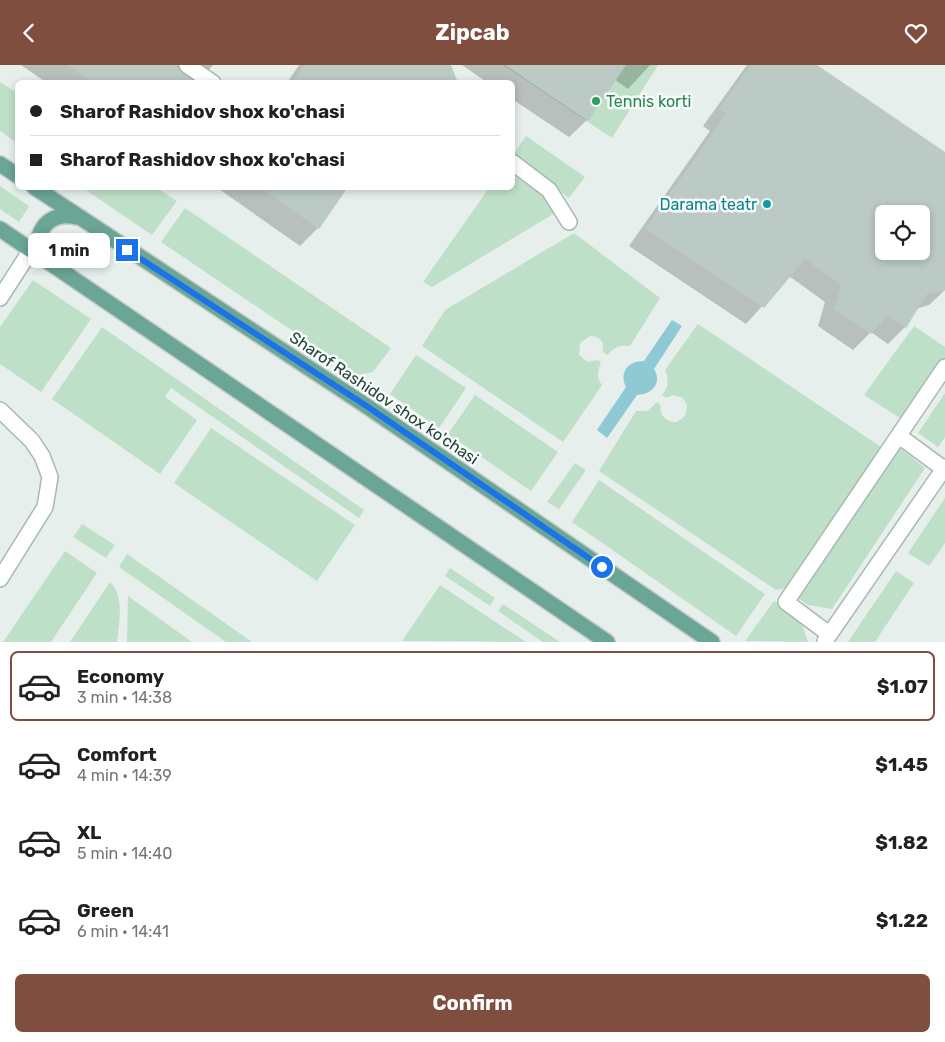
<!DOCTYPE html>
<html lang="en">
<head>
<meta charset="utf-8">
<style>
	:root { --surface:#fff; --page:#f2f2f2; --text:#202124; --muted:#757577; --line:#e0e0e0; --accent:#7f4e3f }
	body { margin:0; font-family:Rubik,sans-serif; background:var(--page); color:var(--text); height:100vh; display:flex; flex-direction:column; font-size:19px; white-space:nowrap }
	* { box-sizing:border-box; margin:0 }
	p { font-size:16px; color:var(--muted) }
	.icon { flex:none; width:28px; height:28px; fill:none; stroke:currentColor; stroke-width:2; stroke-linecap:round; stroke-linejoin:round }
	.map { position:relative; height:577px; overflow:hidden }
	.side { display:flex; flex-direction:column; background:var(--surface); flex:1 }
	.side>* { flex:none }
	.top-card { position:absolute; left:15px; top:15px; width:500px; height:110px; border-radius:8px; box-shadow:0 2px 8px #0003; display:grid; align-content:center; height:110px; padding:0 15px; background:var(--surface) }
	.fabs { position:absolute; left:875px; top:140px; display:grid; gap:10px }
	.fabs a { display:grid; place-items:center; width:55px; height:55px; border-radius:8px; background:var(--surface); box-shadow:0 2px 8px #0003; font-size:25px }
	.end { position:absolute; width:22px; height:22px; margin:-11px; border:6px solid #1a73e8; background:#fff; box-shadow:0 0 0 2px #fff }
	.from { border-radius:50% }
	.bubble { position:absolute; height:35px; border-radius:8px; background:var(--surface); box-shadow:0 2px 8px #0003; font-size:16px; font-weight:700; line-height:35px; text-align:center }
	.top-card b { display:flex; align-items:center; gap:18px; height:48px; font-size:19px }
	.top-card b+b { border-top:1px solid var(--line) }
	.top-card i { width:12px; height:12px; background:var(--text) }
	ul { padding:9px 0 0; list-style:none }
	li { display:flex; align-items:center; gap:15px; height:70px; margin:0 10px 8px; padding:0 5px; border:2px solid transparent; border-radius:8px }
	li div { flex:1 }
	li b { display:block; font-size:19px }
	li em { font-style:normal; font-weight:700 }
	li.active { border-color:var(--accent) }
	li>.icon { width:45px; height:45px; stroke-width:1.5 }
	.action { display:flex; gap:10px; margin-top:auto; padding:10px 15px }
	.action a { flex:1; height:58px; border-radius:8px; background:var(--accent); color:#fff; font-size:20px; font-weight:700; line-height:58px; text-align:center }
	header { display:flex; justify-content:space-between; align-items:center; height:65px; padding:0 15px; background:var(--accent); color:#fff; font-size:22px; font-weight:700 }
	.map>svg:first-child { display:block }
	.green { fill:#bfe0c8 }
	.water { fill:#8ec9d4 }
	.shadow { fill:#0003; fill-rule:evenodd }
	.building { fill:#bbcac4; fill-rule:evenodd }
	.lines { fill:none; stroke-linecap:round; stroke-linejoin:round }
	.minor-casing { stroke:#a8b8b2; stroke-width:18 }
	.major-casing { stroke:#c2cac8; stroke-width:18 }
	.minor { stroke:#fff; stroke-width:15 }
	.major { stroke:#6aa596; stroke-width:15 }
	.route { stroke:#1a73e8; stroke-width:6 }
	.leisure-dot { fill:#2e9e5b; stroke:#f7fbf9; stroke-width:2 }
	.culture-dot { fill:#0f9aa8; stroke:#f7fbf9; stroke-width:2 }
	.labels { text-anchor:middle; dominant-baseline:central; stroke-width:5; stroke-linejoin:round; paint-order:stroke }
	.leisure-label { font-size:16px; fill:#27864d; stroke:#f7fbf9; text-anchor:start }
	.culture-label { font-size:16px; fill:#0d838f; stroke:#f7fbf9; text-anchor:end }
	.street-label { font-size:16px; fill:#24423a; stroke:#f7fbf9 }
</style>
</head>
<body>
<header><svg class="icon" aria-label="back" viewBox="0 0 24 24"><path d="M15 5l-7 7 7 7"/></svg>Zipcab<svg class="icon" aria-label="heart" viewBox="0 0 24 24"><path d="M12 20l-8-8c-3-5 5-10 8-4 3-6 11-1 8 4z"/></svg></header>
<div class="map">
<svg width="945" height="577" viewBox="0 0 945 577">
	<rect width="100%" height="100%" fill="#e6efeb"/>
	<path class="green" d="M503 0H658L612 73Z
		M0 17 17 28V78L0 66Z
		M526 71 585 112 569 133 513 92V90Z
		M513 110 557 140 555 148 432 222 423 217 489 123 512 122Z
		M0 121 29 141 19 157 0 144Z
		M83 123H157L177 136 152 170Z
		M185 143 391 283 373 307 358 310 161 177Z
		M574 168 660 233 630 281C620 279 614 283 607 290L602 286C606 277 599 271 590 271L580 278 579 290 588 297 597 295 601 297C598 306 596 313 602 320L563 377 422 281 445 245Z
		M33 215 91 254 41 327 0 299V262Z
		M698 259 884 384 788 523 776 525 599 406 636 346H648L657 337 661 340C659 350 666 358 677 357L685 351 687 340 683 333 673 330 666 333 662 330C669 322 669 314 665 305Z
		M914 261 945 282V294L903 355 864 330Z
		M102 262 364 445 359 453 171 323 165 332 197 355 160 409 52 334Z
		M416 290 466 323 439 363 390 329Z
		M945 328V372L938 382 918 368Z
		M475 330 558 387 531 426 448 369Z
		M211 363 355 460 317 516 174 418Z
		M901 384 925 403 832 544 808 540 794 530 891 390Z
		M575 398 586 405 559 444 547 437Z
		M599 415 765 529 736 571 572 457Z
		M945 433V478L929 501 908 488Z
		M82 459 115 480 106 493 73 472Z
		M65 486 97 508 51 577H3Z
		M127 489 252 577H226L119 502Z
		M450 503 495 533 490 541 445 511Z
		M896 506 914 518 875 577H848Z
		M110 517C125 531 119 558 117 577H70Z
		M440 520 526 577 402 576Z
		M128 531 192 577H127Z
		M774 536 800 553 808 577 745 576Z
		M503 539 560 577H543L498 546Z"/>
	<path class="water" d="M672 255 682 261 654 304C663 318 651 330 637 330L607 373 597 365 626 322C619 307 628 296 644 296Z"/>
	<path class="shadow" d="M21 0H213L197 18H47Z
		M299 0H450L455 18H287Z
		M462 0H650L628 24 614 14 587 55 569 72 512 34V18H488Z
		M747 0H815L945 89V225L929 240 916 244 905 262 888 279 871 267 853 285 818 261 825 237 789 211 746 259 629 181 710 66 703 61ZM884 149H921V186H884Z
		M216 122H346L318 163 300 181Z"/>
	<path class="building" d="M67 0H178L181 7 196 18H93Z
		M304 0H451L458 18H292Z
		M505 0H626L588 56Z
		M750 0H817L945 87V225L927 229 906 263 888 250 871 269 834 244 841 220 805 194 764 243 645 164 726 49 719 44ZM884 149H921V186H884Z
		M260 122H348L319 164Z"/>
	<g class="lines">
		<g class="minor-casing">
			<path id="minor" d="M187 0 213 18
				M512 97 549 125 569 157
				M0 233 31 185
				M0 345 32 376 42 391 50 412 45 442 0 514
				M899 371 944 404
				M829 569 786 537 945 302
				M825 576 945 402"/>
		</g>
		<g class="major-casing">
			<path id="major" d="M0 99 18 111
				M34 122 365 340 712 577
				M0 164 607 577
				M48 196C26 175 47 144 76 152"/>
		</g>
		<use href="#minor" class="minor"/>
		<use href="#major" class="major"/>
	</g>
	<g class="lines">
		<path class="route" d="M127 185 365 340 602 502"/>
	</g>
	<circle class="leisure-dot" cx="596" cy="36" r="5"/>
	<circle class="culture-dot" cx="767" cy="139" r="5"/>
	<g class="labels">
		<g class="leisure-label">
			<text x="606" y="36">Tennis korti</text>
		</g>
		<g class="culture-label">
			<text x="757" y="139">Darama teatr</text>
		</g>
		<g class="street-label">
			<text transform="translate(384 333) rotate(34)">Sharof Rashidov shox ko'chasi</text>
		</g>
	</g>
</svg>
<div class="fabs">
<a><svg class="icon" aria-label="locate" viewBox="0 0 24 24"><circle cx="12" cy="12" r="6"/><path d="M12 2v4M12 18v4M2 12h4M18 12h4"/></svg></a>
</div>
<i class="end from" style="left:602px;top:502px"></i>
<i class="end" style="left:127px;top:185px"></i>
<div class="bubble" style="left:28px;top:168px;width:82px">1 min</div>
<div class="top-card">
<b><i class="from"></i>Sharof Rashidov shox ko'chasi</b>
<b><i></i>Sharof Rashidov shox ko'chasi</b>
</div>
</div>
<section class="side">
<ul>
<li class="active"><svg class="icon" aria-label="car" viewBox="0 0 24 24"><path d="M5 17H2v-5l4-1 3-4h7l3 4 3 1v5h-3M9 17h6M6 11h13"/><circle cx="7" cy="17" r="2"/><circle cx="17" cy="17" r="2"/></svg><div><b>Economy</b><p>3 min · 14:38</p></div><em>$1.07</em></li>
<li><svg class="icon" aria-label="car" viewBox="0 0 24 24"><path d="M5 17H2v-5l4-1 3-4h7l3 4 3 1v5h-3M9 17h6M6 11h13"/><circle cx="7" cy="17" r="2"/><circle cx="17" cy="17" r="2"/></svg><div><b>Comfort</b><p>4 min · 14:39</p></div><em>$1.45</em></li>
<li><svg class="icon" aria-label="car" viewBox="0 0 24 24"><path d="M5 17H2v-5l4-1 3-4h7l3 4 3 1v5h-3M9 17h6M6 11h13"/><circle cx="7" cy="17" r="2"/><circle cx="17" cy="17" r="2"/></svg><div><b>XL</b><p>5 min · 14:40</p></div><em>$1.82</em></li>
<li><svg class="icon" aria-label="car" viewBox="0 0 24 24"><path d="M5 17H2v-5l4-1 3-4h7l3 4 3 1v5h-3M9 17h6M6 11h13"/><circle cx="7" cy="17" r="2"/><circle cx="17" cy="17" r="2"/></svg><div><b>Green</b><p>6 min · 14:41</p></div><em>$1.22</em></li>
</ul>
<div class="action"><a>Confirm</a></div>
</section>
</body>
</html>
